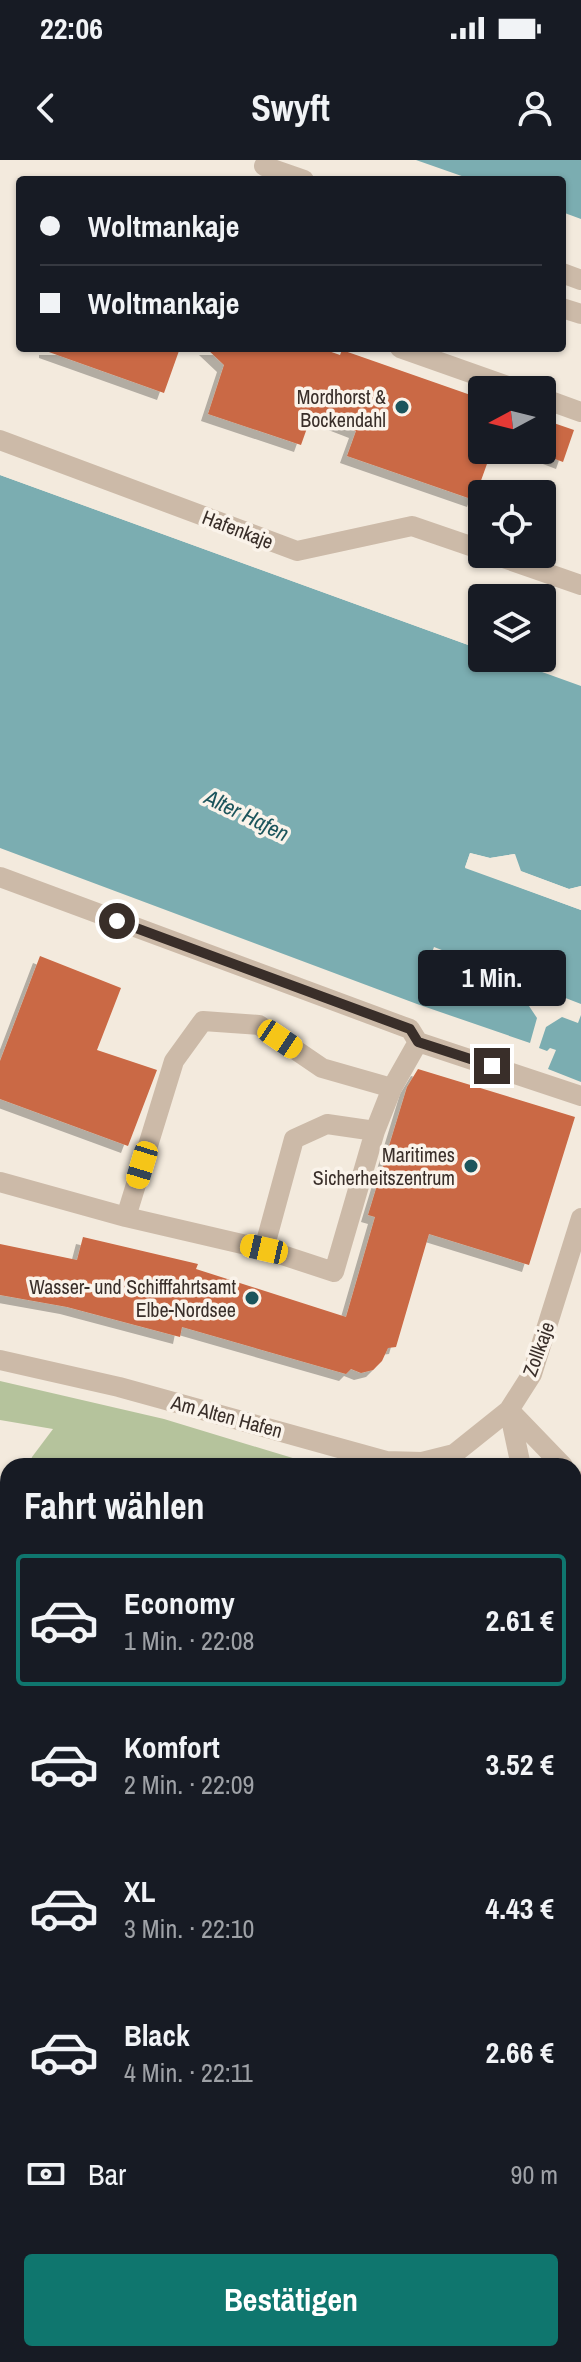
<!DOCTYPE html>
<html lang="de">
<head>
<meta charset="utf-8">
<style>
	:root { --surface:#171b24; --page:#242831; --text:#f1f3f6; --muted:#9ea1a6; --line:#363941; --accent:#0f766e }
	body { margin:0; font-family:"Archivo Narrow",sans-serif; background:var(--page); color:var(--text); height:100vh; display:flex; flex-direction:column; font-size:30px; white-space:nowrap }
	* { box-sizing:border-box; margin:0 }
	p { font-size:26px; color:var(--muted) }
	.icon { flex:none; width:44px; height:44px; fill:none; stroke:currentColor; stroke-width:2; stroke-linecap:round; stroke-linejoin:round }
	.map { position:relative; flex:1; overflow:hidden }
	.panel { position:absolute; left:0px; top:1298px; width:582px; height:904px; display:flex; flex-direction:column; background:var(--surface); border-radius:24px 24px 0 0; box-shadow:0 2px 6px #0004 }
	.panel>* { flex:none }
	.top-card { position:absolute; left:16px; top:16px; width:550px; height:176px; border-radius:8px; box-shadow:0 2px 6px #0004; display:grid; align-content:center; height:176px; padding:0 24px; background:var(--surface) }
	.needle { width:52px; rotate:263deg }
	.buttons { position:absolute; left:468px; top:216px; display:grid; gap:16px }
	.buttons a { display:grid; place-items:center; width:88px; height:88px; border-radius:8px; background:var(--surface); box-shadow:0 2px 6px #0004; font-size:40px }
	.end { position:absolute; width:36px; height:36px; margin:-18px; border:10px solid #392e29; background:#fff; box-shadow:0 0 0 4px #fff }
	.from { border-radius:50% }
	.bubble { position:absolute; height:56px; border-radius:8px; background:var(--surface); box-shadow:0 2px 6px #0004; font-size:26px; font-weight:700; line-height:56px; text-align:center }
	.car { position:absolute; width:24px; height:48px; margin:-24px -12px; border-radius:10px; box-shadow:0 0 6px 2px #0007; background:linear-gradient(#f5c518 24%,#345 0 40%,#f5c518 0 76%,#345 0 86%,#f5c518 0) }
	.top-card b { display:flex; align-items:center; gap:28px; height:76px; font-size:30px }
	.top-card b+b { border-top:2px solid var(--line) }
	.top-card i { width:20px; height:20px; background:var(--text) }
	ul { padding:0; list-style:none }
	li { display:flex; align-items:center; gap:24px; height:132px; margin:0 16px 12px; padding:0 8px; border:4px solid transparent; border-radius:8px }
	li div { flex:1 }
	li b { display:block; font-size:30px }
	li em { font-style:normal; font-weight:700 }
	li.active { border-color:var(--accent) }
	li>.icon { width:72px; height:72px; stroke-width:1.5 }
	h2 { padding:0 24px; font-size:36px; line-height:96px }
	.pay { display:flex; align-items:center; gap:20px; height:88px; padding:0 24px; font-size:30px }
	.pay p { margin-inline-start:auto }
	.primary-button { display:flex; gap:16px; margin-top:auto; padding:16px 24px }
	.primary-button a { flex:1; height:92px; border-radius:8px; background:var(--accent); color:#fff; font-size:32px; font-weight:700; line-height:92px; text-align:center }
	.status { display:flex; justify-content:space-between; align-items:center; height:56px; padding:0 40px; background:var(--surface); direction:ltr }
	.status svg { height:22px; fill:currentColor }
	header { display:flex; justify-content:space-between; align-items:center; height:104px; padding:0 24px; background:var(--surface); font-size:36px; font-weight:700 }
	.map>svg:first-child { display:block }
	.green { fill:#b5c39c }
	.water { fill:#7badb1 }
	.pier { fill:#f3eadd }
	.building { fill:#ca6944; filter:url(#shadow) }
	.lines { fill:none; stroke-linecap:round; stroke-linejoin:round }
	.minor { stroke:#ccbaa8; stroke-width:20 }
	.route { stroke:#392e29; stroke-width:10 }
	.poi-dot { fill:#1c555c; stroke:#faf3ea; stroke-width:3 }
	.labels { text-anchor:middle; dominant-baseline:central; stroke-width:7; stroke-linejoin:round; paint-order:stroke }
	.poi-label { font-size:20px; fill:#392e29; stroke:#faf3ea; text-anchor:end }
	.street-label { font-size:20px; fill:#392e29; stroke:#faf3ea }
	.water-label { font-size:22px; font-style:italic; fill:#1c555c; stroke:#faf3ea }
</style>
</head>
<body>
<div class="status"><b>22:06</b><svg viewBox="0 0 49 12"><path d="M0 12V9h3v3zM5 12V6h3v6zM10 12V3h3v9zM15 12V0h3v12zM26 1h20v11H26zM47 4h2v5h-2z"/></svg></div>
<header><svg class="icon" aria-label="back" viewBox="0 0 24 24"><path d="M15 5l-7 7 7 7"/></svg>Swyft<svg class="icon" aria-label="person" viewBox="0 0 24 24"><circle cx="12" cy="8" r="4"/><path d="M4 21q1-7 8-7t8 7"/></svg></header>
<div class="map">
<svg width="581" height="2202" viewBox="0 0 581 2202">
	<defs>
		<filter id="shadow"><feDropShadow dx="-7" dy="7" stdDeviation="0" flood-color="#0004"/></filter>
	</defs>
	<rect width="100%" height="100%" fill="#f3eadd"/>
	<path class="green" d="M0 1221 164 1259 319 1306H29L32 1297 53 1269 0 1260Z
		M8 1362V1436L0 1451V1374Z"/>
	<path class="water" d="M416 0H581V59L562 52V20H473Z
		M0 315 482 490V498H503L581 526V726L569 729 520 711 514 694 490 698 470 693 465 707 581 750V844L434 787 428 803 452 812 461 828 479 822 525 840 537 858 530 883 417 844 0 688Z
		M581 855V922L548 909 556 890 550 888 547 891 539 888 546 867 562 857 578 863Z"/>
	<path class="pier" d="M0 311 482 486V490L0 315Z
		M470 693 490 698 515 694 521 711 569 729 581 726V730L569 733 519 715 512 699 490 702 473 698 470 705 581 746V750L465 708Z"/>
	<path class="building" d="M46 188H180L164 233 46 191Z
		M206 188H320L340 195 342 190 482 239V290H492L474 340 347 296 356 271 312 254 301 285 208 254 224 205Z
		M542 259 574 270 563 302 542 294Z
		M40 796 121 828 97 890 157 910 128 986 0 939V901Z
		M418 909 575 957 529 1105 429 1074 396 1187 388 1188 382 1201 373 1210 361 1213 351 1209 346 1214 182 1167 180 1177 67 1147 0 1135V1084L77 1100 83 1077 198 1104 196 1109 346 1157 375 1057 368 1055 407 927Z"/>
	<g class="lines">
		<path class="minor" d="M264 6 304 20
			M562 113 581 120
			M562 148 581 154
			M400 188 519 230
			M542 238 581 252
			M0 280 297 391 412 366 482 390
			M492 394 581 425
			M0 717 410 869 418 882 581 936
			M0 1022 126 1057 264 1089 294 979 327 964 375 971 392 928 418 882
			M126 1057 174 901 203 861 259 865 322 908 392 928
			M264 1089 334 1112 375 971
			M0 1200 119 1227 386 1301 422 1302 454 1294 509 1250 532 1214 581 1058
			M509 1250 563 1306
			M509 1250 521 1306
			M574 1319 581 1327
			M0 1477 8 1461
			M574 1490 581 1494
			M574 1692 581 1686
			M0 2005 8 1993
			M514 2194 534 2202
			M310 2202 315 2194"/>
	</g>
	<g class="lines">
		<path class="route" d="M117 761 410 869 418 882 492 906"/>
	</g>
	<g class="poi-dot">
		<circle cx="402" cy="247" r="8"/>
		<circle cx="471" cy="1006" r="8"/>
		<circle cx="252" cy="1138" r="8"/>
	</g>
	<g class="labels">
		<g class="poi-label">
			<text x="386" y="236">Mordhorst &amp;<tspan x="386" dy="23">Bockendahl</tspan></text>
			<text x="455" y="994">Maritimes<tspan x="455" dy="23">Sicherheitszentrum</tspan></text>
			<text x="236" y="1126">Wasser- und Schifffahrtsamt<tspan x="236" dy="23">Elbe-Nordsee</tspan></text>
		</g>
		<g class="street-label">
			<text transform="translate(238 369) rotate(21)">Hafenkaje</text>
			<text transform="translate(538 1189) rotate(-70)">Zollkaje</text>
			<text transform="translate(227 1256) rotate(15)">Am Alten Hafen</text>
		</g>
		<g class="water-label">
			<text transform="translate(247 655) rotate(26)">Alter Hafen</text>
		</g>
	</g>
</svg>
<div class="buttons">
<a><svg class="needle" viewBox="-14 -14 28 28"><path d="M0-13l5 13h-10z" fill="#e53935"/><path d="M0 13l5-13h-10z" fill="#9ea1a6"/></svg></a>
<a><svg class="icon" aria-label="locate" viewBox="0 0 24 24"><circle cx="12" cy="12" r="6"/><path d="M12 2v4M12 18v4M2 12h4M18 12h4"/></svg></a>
<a><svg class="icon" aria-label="layers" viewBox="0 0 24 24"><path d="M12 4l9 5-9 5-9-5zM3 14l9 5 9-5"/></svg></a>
</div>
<i class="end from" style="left:117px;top:761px"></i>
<i class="end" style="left:492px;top:906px"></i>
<div class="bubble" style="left:418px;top:790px;width:148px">1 Min.</div>
<i class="car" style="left:280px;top:879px;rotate:124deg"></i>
<i class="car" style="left:142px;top:1005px;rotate:197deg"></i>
<i class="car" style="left:264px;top:1089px;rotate:283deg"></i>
<div class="top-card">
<b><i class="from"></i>Woltmankaje</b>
<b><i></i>Woltmankaje</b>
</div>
<section class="panel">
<h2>Fahrt wählen</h2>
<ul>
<li class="active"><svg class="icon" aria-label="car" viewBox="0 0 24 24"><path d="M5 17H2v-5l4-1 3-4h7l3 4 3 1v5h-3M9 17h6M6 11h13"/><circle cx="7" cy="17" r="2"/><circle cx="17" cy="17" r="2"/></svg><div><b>Economy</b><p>1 Min. · 22:08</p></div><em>2.61 €</em></li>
<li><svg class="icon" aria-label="car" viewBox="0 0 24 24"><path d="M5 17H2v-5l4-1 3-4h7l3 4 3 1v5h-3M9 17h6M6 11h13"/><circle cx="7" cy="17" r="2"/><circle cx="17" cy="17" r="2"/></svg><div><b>Komfort</b><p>2 Min. · 22:09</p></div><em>3.52 €</em></li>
<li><svg class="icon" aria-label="car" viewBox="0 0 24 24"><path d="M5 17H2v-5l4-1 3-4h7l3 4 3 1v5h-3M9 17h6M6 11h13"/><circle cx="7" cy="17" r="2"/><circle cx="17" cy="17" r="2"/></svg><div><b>XL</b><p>3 Min. · 22:10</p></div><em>4.43 €</em></li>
<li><svg class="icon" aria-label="car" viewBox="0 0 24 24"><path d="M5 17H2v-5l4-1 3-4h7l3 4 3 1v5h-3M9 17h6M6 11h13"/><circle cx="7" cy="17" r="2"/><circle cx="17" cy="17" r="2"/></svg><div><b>Black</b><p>4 Min. · 22:11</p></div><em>2.66 €</em></li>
</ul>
<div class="pay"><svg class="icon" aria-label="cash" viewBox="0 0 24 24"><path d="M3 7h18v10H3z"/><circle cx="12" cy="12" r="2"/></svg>Bar<p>90 m</p></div>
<div class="primary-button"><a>Bestätigen</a></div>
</section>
</div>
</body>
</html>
